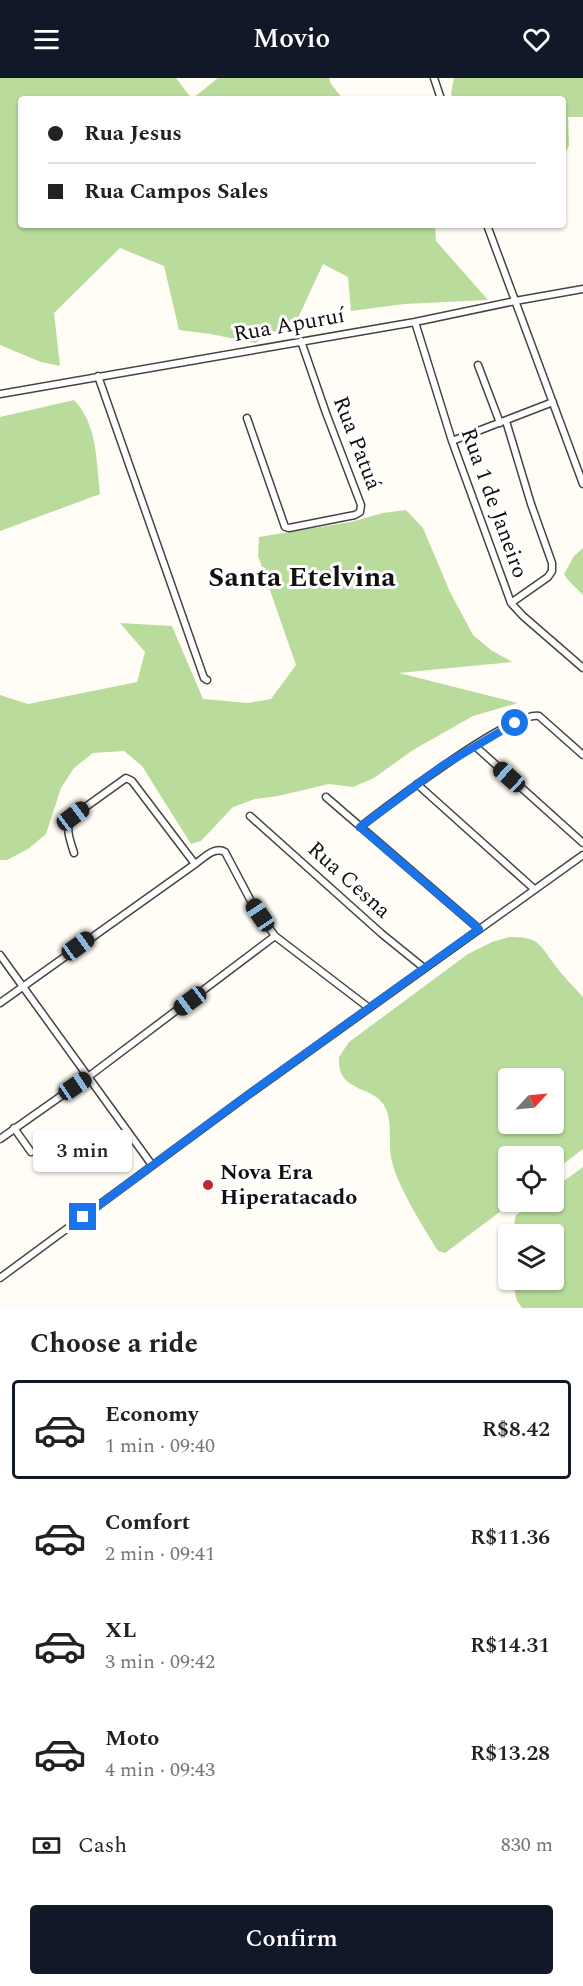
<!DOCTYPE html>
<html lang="en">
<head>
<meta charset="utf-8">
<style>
	:root { --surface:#fff; --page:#f6f6f6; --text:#222; --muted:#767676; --line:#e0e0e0; --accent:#111827 }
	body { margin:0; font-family:Spectral,serif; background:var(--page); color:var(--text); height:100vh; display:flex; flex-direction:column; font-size:22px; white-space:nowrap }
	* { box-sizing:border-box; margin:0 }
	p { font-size:20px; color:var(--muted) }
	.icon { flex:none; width:33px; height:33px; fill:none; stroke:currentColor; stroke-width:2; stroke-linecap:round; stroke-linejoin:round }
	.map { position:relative; height:1230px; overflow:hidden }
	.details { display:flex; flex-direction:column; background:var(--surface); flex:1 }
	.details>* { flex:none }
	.top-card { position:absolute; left:18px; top:18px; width:548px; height:132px; border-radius:6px; box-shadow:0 2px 4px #0004; display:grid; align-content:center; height:132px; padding:0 30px; background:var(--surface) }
	.needle { width:39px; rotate:64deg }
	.tools { position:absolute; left:498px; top:990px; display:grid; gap:12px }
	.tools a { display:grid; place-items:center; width:66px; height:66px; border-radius:6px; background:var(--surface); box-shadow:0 2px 4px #0004; font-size:30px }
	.end { position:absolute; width:27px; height:27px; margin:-14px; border:8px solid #1a73e8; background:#fff; box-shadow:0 0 0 3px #fff }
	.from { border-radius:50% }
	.bubble { position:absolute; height:42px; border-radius:6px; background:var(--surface); box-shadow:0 2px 4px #0004; font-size:20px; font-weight:600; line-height:42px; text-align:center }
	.car { position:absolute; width:18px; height:36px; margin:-18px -9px; border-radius:8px; box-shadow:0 0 4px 2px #0007; background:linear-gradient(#222 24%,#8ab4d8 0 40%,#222 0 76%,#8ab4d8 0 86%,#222 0) }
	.top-card b { display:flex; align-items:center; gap:21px; height:57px; font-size:22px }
	.top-card b+b { border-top:2px solid var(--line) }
	.top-card i { width:15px; height:15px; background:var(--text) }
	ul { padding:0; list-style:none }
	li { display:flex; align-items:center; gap:18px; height:99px; margin:0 12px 9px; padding:0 18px; border:3px solid transparent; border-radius:6px }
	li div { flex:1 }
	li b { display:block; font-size:22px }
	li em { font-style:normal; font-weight:600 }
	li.current { border-color:var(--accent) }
	li>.icon { width:54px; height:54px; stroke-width:1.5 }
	h2 { padding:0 30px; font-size:27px; line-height:72px }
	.pay { display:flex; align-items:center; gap:15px; height:66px; padding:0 30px; font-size:22px }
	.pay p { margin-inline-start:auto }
	.primary-button { display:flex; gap:12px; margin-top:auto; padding:12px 30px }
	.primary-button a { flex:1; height:69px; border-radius:6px; background:var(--accent); color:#fff; font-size:24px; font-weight:600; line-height:69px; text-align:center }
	header { display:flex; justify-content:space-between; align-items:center; height:78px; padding:0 30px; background:var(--accent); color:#fff; font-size:27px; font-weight:600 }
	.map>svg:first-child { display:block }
	.forest { fill:#b9dc9c; fill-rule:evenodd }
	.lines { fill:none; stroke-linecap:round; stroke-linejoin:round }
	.street-casing { stroke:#444; stroke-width:9 }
	.street { stroke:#fff; stroke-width:6 }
	.route { stroke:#1a73e8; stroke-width:8 }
	.poi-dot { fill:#c4262e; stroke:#fff; stroke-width:2 }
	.labels { text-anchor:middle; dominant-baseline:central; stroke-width:6; stroke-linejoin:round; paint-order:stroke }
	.street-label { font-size:22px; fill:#111; stroke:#fff }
	.poi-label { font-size:22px; font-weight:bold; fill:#111; stroke:#fff; text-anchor:start }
	.district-label { font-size:28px; font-weight:bold; fill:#111; stroke:#fff }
</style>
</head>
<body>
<header><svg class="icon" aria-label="menu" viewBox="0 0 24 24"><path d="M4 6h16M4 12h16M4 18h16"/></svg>Movio<svg class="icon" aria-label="heart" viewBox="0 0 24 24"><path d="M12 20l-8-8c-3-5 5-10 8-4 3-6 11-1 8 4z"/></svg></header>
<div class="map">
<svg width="583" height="1230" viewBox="0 0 583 1230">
	<rect width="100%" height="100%" fill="#fffdf5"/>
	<path class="forest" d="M0 0H176L192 21 218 0H329L331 6 343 21H21V147H435L436 163 488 222 404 226 351 233 348 199 323 186 298 240 255 265 211 256 179 252 164 188 120 170 54 235 60 288 41 284 0 267Z
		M454 0H583V39H568L569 67 563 80 562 21H454L451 16Z
		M74 322C98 347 96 384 100 416L0 453V339Z
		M406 432 423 450 450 514 473 557 491 572 512 584 399 595 518 625 473 638 413 672 374 700 353 709 329 706 278 718 255 721 233 729 201 763 191 766 142 688 124 673 93 675 74 690 61 710 46 756 28 771 7 782H0V617L28 626 137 604 145 574 120 545 172 548 203 621 248 625 271 621 296 587 258 478 259 459 351 444 383 435Z
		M583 470V517L568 502 564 496 574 478Z
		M509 859C538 859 538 864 554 886 563 898 573 908 583 919V1071L554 1093V1078H508V1124H513L445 1175 438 1173C424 1150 395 1105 391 1079 388 1062 393 1045 385 1029 377 1012 351 1013 342 997 339 992 339 984 339 979L349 964 468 876 492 864ZM508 1000H554V1046H508Z
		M583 1089V1230H522L517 1223 512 1202H554V1156H512L516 1137 535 1124H554V1110Z"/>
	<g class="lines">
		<g class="street-casing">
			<path id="street" d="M434 0 441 21
				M487 147 583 406
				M415 244 452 363 511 525 523 538 583 590
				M478 287 500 345
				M98 298 204 600 207 602
				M0 316 415 244 515 223 583 211
				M247 340 285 449 289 450 355 437 360 434 361 427 326 335 301 263
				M506 343 531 426 552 485V493L548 499 511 525
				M452 363 553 324
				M475 668 583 765
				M417 706 533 810
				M326 719 479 851
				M250 738 382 856 424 890
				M360 749C386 729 513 632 539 638L583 677
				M74 775C70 761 64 750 73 738L126 700 132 703 195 786
				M0 877 152 1087
				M0 925 195 786C204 780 214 768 225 774L253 827 275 858 369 930
				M14 1050 31 1074
				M0 1061 88 999 275 858
				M0 1200 248 1017 583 777"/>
		</g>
		<use href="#street" class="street"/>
	</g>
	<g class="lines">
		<path class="route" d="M83 1139 238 1024 479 851 360 749 442 688 515 645"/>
	</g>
	<circle class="poi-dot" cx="208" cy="1107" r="6"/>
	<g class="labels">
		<g class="street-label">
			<text transform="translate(289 247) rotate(-10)">Rua Apuruí</text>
			<text transform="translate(357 365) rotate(69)">Rua Patuá</text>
			<text transform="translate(494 425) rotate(70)">Rua 1 de Janeiro</text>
			<text transform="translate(349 802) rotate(42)">Rua Cesna</text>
		</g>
		<g class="poi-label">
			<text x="220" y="1094">Nova Era<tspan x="220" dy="25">Hiperatacado</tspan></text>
		</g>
		<g class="district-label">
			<text x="302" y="499">Santa Etelvina</text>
		</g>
	</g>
</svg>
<div class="tools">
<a><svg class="needle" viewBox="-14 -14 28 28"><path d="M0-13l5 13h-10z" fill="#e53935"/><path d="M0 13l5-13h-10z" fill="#767676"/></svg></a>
<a><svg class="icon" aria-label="locate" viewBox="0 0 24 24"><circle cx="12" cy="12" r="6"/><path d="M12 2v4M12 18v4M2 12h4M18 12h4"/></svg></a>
<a><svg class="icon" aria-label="layers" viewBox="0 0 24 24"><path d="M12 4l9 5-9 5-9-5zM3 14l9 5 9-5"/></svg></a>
</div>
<i class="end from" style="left:515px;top:645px"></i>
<i class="end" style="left:83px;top:1139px"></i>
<div class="bubble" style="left:33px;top:1052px;width:99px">3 min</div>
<i class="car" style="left:509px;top:699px;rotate:312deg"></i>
<i class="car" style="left:73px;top:738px;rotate:53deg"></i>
<i class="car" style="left:260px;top:837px;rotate:326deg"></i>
<i class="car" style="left:78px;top:868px;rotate:54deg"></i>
<i class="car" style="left:190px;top:923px;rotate:233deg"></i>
<i class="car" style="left:75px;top:1008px;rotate:56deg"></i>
<div class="top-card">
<b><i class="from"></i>Rua Jesus</b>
<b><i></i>Rua Campos Sales</b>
</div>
</div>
<section class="details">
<h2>Choose a ride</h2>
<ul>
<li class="current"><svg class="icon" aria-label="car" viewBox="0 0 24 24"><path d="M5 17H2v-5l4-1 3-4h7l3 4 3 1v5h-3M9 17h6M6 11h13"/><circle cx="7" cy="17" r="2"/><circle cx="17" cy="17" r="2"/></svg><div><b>Economy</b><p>1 min · 09:40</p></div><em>R$8.42</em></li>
<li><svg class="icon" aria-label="car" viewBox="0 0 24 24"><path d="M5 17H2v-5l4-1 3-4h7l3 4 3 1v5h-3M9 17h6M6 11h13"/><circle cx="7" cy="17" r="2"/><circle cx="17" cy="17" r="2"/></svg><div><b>Comfort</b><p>2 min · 09:41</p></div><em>R$11.36</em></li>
<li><svg class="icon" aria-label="car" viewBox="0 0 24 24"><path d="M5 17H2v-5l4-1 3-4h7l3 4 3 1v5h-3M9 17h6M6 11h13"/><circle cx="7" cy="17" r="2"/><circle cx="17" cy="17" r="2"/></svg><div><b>XL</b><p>3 min · 09:42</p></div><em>R$14.31</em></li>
<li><svg class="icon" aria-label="car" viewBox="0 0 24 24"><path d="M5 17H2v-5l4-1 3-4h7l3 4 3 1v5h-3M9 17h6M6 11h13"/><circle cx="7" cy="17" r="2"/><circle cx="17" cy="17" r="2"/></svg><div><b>Moto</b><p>4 min · 09:43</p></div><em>R$13.28</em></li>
</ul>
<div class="pay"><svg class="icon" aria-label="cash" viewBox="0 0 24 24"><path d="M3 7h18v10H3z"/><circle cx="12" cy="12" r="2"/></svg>Cash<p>830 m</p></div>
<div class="primary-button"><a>Confirm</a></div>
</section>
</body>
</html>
